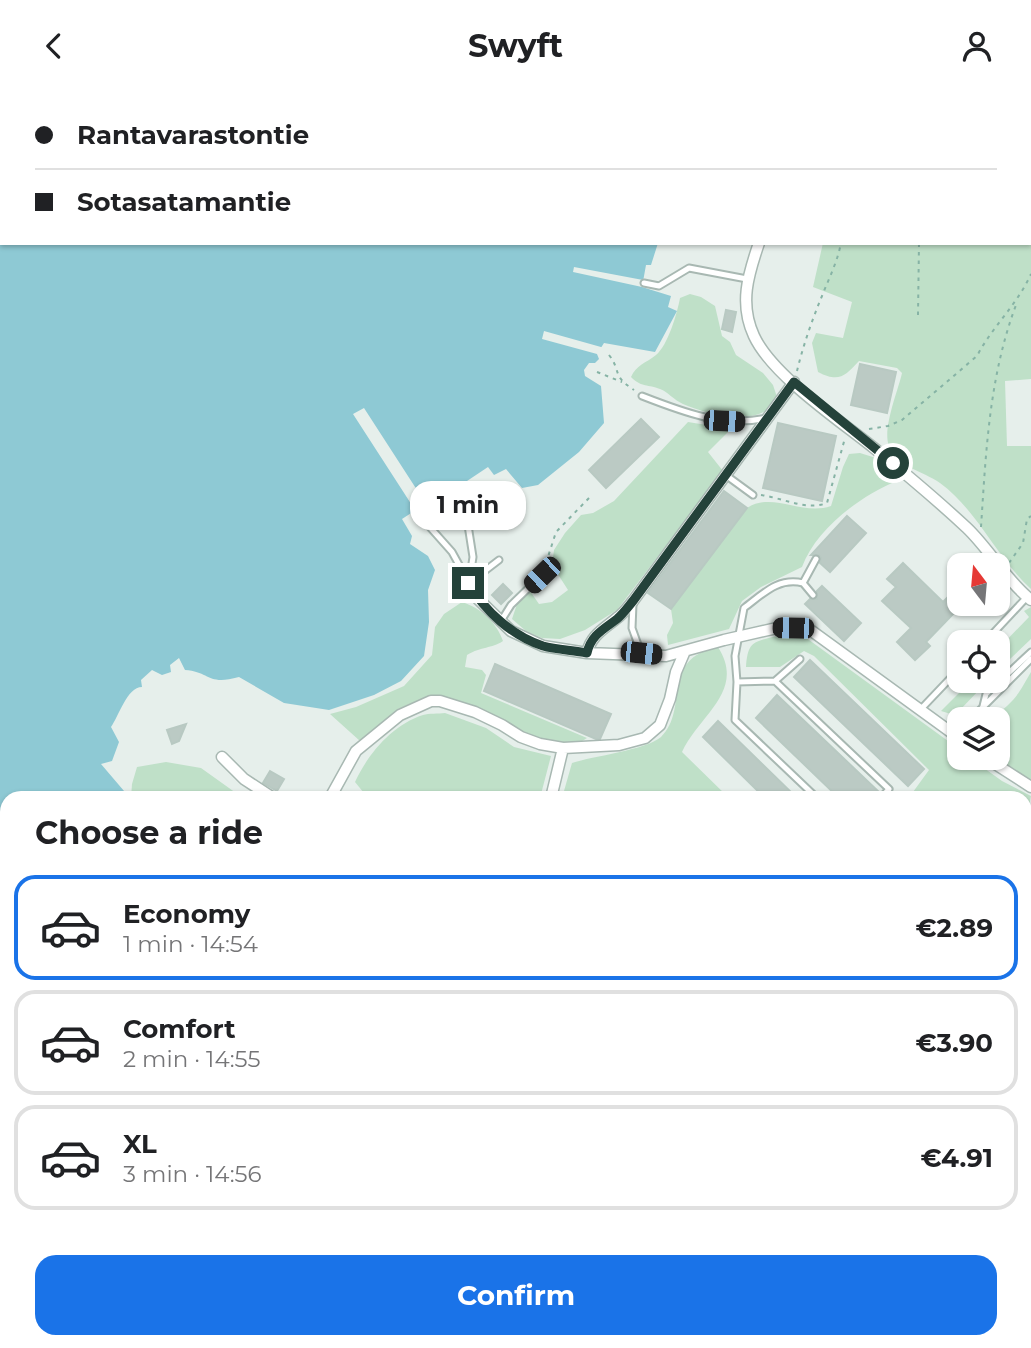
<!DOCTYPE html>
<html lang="en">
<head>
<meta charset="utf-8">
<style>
	:root { --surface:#fff; --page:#f2f2f2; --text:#202124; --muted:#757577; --line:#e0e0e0; --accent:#1a73e8 }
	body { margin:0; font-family:Montserrat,sans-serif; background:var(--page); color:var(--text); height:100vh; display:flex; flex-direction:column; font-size:26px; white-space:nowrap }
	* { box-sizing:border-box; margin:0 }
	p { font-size:23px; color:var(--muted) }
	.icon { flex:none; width:38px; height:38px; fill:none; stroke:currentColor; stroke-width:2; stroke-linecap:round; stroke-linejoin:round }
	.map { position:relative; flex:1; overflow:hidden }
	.drawer { position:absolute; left:0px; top:700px; width:1032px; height:558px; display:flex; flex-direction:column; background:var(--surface); border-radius:21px 21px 0 0; box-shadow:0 2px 5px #0004 }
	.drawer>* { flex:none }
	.top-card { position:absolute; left:0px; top:0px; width:1032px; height:154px; box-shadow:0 2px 5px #0004; display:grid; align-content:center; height:154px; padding:0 35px; background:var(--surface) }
	.needle { width:46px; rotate:344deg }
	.controls { position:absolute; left:947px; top:462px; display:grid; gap:14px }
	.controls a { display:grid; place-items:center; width:63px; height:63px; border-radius:14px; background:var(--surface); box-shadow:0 2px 5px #0004; font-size:35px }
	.end { position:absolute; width:32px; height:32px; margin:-16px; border:9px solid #24423a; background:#fff; box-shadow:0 0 0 4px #fff }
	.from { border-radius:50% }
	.bubble { position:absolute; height:49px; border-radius:21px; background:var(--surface); box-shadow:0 2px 5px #0004; font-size:23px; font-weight:700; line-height:49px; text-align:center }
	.car { position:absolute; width:21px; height:42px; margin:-21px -10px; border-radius:9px; box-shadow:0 0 5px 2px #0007; background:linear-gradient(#222 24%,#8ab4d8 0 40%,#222 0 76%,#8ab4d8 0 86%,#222 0) }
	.top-card b { display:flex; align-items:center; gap:24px; height:66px; font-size:26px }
	.top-card b+b { border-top:2px solid var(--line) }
	.top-card i { width:18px; height:18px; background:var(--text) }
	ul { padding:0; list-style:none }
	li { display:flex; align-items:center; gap:21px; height:105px; margin:0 14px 10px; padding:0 21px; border:4px solid var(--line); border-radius:21px }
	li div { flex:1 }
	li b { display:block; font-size:26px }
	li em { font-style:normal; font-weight:700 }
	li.selected { border-color:var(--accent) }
	li>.icon { width:63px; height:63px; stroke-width:1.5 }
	h2 { padding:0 35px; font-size:32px; line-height:84px }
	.button { display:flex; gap:14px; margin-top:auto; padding:14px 35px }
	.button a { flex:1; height:80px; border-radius:21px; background:var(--accent); color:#fff; font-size:28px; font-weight:700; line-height:80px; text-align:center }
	header { display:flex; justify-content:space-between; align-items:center; height:91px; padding:0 35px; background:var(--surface); font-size:32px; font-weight:700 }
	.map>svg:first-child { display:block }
	.green { fill:#bfe0c8 }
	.water { fill:#8ec9d4 }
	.pier { fill:#e6efeb }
	.building { fill:#bbcac4; stroke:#b8c9c2; stroke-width:2 }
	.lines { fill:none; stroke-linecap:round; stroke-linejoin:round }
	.lane-casing { stroke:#a8b8b2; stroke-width:9 }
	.street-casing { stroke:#a8b8b2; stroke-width:13 }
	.secondary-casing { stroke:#a4bbb3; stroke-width:18 }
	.path { stroke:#86b3a5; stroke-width:2; stroke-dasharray:3.5 5; stroke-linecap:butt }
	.lane { stroke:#fff; stroke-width:5 }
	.street { stroke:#fff; stroke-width:10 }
	.secondary { stroke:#fff; stroke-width:14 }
	.route { stroke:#24423a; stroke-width:9 }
</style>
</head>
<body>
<header><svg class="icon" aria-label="back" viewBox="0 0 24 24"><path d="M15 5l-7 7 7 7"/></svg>Swyft<svg class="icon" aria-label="person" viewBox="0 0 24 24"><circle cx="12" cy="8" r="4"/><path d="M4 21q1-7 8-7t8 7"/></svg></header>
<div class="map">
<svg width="1031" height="1257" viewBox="0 0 1031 1257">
	<rect width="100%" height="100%" fill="#e6efeb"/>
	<path class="green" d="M1031 56V288L1005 290 1007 355H1031V498C996 466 978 420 940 392 923 380 897 376 889 355 882 338 898 300 902 282L897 277 859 270C845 285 839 292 818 281L812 252 816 242 843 247 852 211 813 196 823 152H1031Z
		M690 203 701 206 715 215 722 245 730 251 736 264 763 282 773 294 777 306C774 310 771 316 767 319 745 334 704 322 683 313 674 309 668 301 660 298 648 293 642 297 631 286 636 274 646 272 656 264 668 254 677 223 680 207Z
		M688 331 731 338 708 361 723 380 617 519 585 539 560 548 542 547 526 540 512 528 517 513 530 500 539 513 552 511 568 499 552 474 554 459 565 442 581 424 593 422 614 410Z
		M860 362 876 367 897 390C860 405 816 438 802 476L761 496 742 510 729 538 668 554 667 544 673 532 671 518 747 417C773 400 801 425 831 415L843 376 849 363Z
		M462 511C481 517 497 532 503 550 491 558 482 555 467 564L465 576 482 579 486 584 481 602 587 647 579 652H556L531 646 508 631 470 614 447 607 428 605 398 618 360 650 330 623 356 616 404 595 432 564 435 536 444 523Z
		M1031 516V548L1010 568 998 574V558L1029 526 1024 520Z
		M777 545 805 546 959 658V667H970L1002 690 1031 705 1026 731V707H915L913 701 929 679 814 565 804 560 780 576H746C748 550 753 551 777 545Z
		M718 556C746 600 700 623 682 661L729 707H562L572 672C593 665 646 659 661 646 690 618 659 568 718 556Z
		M1031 581V689L996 667H998V628H988C994 622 1001 621 1007 615 1020 603 1023 594 1031 581Z
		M971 590H983L982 596 958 621 954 624 941 620Z
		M445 622 486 637 514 656 551 665 540 707H368L355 691C368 663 392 634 423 624 429 622 438 623 445 622Z
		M166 671 201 677 243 707H131L132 693 137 676Z
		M1031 764V830L1026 826V781Z
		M1026 850 1031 852V1040L1026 1039Z
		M7 1090V1191L0 1187V1094Z
		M610 1251H834L835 1257H612Z
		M854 1251H919L916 1257H856Z
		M952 1251H1015L1014 1257H950Z"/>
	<path class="water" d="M0 0H576L2 2V152H658L651 174H646L642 196 671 205 668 216 677 220 655 261 604 252 597 263 599 268 595 272H589L584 279 585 285 601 295 604 332 579 361 538 394 522 397 506 378 494 384 488 376 428 416 425 413 402 428 412 445 410 453 428 465 435 479 428 499 429 531 424 565 401 590 374 604 329 619 284 612 239 586C207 595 211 581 185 579L179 567 170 574 171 581 162 584 152 579 141 589 142 596C127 596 119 625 111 636L119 651 112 670 101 673 130 707H7V1075L0 1073Z
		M0 1199 7 1201V1251H174L197 1257H0Z
		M218 1251H684L685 1257H220Z"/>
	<path class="pier" d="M574 176 643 189 642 196 573 181Z
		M544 240 601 256 605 257 601 264 597 263 542 248Z
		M364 317 428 416 430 419 425 417 417 422 353 323Z"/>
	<path class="building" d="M726 219 736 221 732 241 722 238Z
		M860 273 896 281 887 322 851 314Z
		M641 328 659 346 606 397 589 379Z
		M778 332 836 345 822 410 763 397Z
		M724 400 747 417 671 518 648 502Z
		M847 425 866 442 830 481 820 472 821 467 819 464H811Z
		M903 472 943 511 954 500 959 505V513L952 520 954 522 926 551 930 555 915 569 897 551 911 537 882 510 896 496 887 488Z
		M503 493 512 502 501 513 492 504Z
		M822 495 861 532 844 550 805 513 810 508H817V500Z
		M810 569 924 678 908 695 794 586Z
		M495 573 611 623 600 648H596L484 600Z
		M777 604 879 701 874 707H839L756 627Z
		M718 630 797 707H765L703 646Z
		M186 633 179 650 172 653 167 639Z
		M270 680 284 688 277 700 263 692Z"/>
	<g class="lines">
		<g class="lane-casing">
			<path id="lane" d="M644 192 659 195 689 177 747 188
				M642 305C683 321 724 337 767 327
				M727 385 753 404
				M428 434 452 461 469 492
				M469 492 473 466 465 415 486 395
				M469 492 499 469
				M803 492 816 468
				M813 504 803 492C778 486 763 503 744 517L735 565 737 591 735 629 817 707
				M633 513 632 537 641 562
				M501 530 511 514 542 484 543 479
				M985 551 1027 506
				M775 590 800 568
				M737 591 775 590 889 698 881 707
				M983 615 986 603 1031 561
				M921 618 959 578
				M971 628 1031 568
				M1026 1059 1031 1060
				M1026 1106 1031 1102
				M1026 1190 1031 1198
				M844 1251 845 1257"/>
		</g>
		<g class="street-casing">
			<path id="street" d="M943 2V0
				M759 152C748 184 739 213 754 245 772 284 839 329 874 357 906 383 937 409 967 437 990 459 1006 489 1031 509
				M469 492 478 508 511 540 543 555 587 562 666 565 724 549 777 537 809 538 959 647
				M587 562C591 544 604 538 617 527 623 523 628 516 633 510L794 291
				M222 666 244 688 273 707
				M986 667 1031 696
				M330 707 356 660 400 624 431 610H440L475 621 502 634 521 646 540 653 563 657 619 654 645 647 660 634 670 608 676 581 685 560
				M551 707 563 657
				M1026 834 1031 837"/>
		</g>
		<g class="secondary-casing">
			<path id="secondary" d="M1026 752 1031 735
				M931 1257 933 1251"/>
		</g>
		<path class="path" d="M910 0 911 2
			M918 224 919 152
			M609 264C622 281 611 284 634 299
			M797 280C803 255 812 229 822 205 829 187 837 172 841 152
			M597 281 622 291
			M869 338 888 335 902 329 977 265C992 236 1017 214 1031 183
			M761 404C783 407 806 420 827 412L845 347
			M981 436C986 361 989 286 1016 214
			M546 472 556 441 589 407
			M1009 472 1023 452 1027 428 1031 425"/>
		<use href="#lane" class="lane"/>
		<use href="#street" class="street"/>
		<use href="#secondary" class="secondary"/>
	</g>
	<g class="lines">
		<path class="route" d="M468 492C485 520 512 545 543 555 557 559 573 559 587 562 591 544 604 538 617 528 623 523 628 516 633 510L794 291 893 372"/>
	</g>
</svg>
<div class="controls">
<a><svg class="needle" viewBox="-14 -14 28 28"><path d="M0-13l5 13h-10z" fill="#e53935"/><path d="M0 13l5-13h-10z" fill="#757577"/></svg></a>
<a><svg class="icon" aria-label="locate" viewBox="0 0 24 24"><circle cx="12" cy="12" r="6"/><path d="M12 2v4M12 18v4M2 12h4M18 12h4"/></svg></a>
<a><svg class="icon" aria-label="layers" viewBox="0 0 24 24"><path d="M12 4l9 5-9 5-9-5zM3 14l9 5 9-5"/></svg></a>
</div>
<i class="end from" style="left:893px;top:372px"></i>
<i class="end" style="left:468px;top:492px"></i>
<div class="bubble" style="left:410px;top:390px;width:116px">1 min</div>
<i class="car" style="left:724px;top:330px;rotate:93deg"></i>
<i class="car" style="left:542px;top:484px;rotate:226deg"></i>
<i class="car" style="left:793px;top:537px;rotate:271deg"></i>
<i class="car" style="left:641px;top:562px;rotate:96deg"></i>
<div class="top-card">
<b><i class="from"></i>Rantavarastontie</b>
<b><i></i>Sotasatamantie</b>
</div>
<section class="drawer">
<h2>Choose a ride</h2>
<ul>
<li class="selected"><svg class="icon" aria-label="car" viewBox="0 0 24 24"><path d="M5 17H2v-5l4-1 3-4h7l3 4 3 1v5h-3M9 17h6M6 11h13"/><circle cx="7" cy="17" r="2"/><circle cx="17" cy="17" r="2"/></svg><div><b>Economy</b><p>1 min · 14:54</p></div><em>€2.89</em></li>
<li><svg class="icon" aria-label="car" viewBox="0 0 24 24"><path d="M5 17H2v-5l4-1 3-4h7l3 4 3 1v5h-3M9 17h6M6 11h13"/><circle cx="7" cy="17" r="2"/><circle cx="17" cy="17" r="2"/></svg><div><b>Comfort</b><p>2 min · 14:55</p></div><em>€3.90</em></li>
<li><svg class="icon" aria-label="car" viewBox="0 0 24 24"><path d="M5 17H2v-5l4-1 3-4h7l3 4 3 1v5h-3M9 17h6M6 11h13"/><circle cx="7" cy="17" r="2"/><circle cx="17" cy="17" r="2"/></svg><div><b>XL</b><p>3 min · 14:56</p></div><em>€4.91</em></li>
</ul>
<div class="button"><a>Confirm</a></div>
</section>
</div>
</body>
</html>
